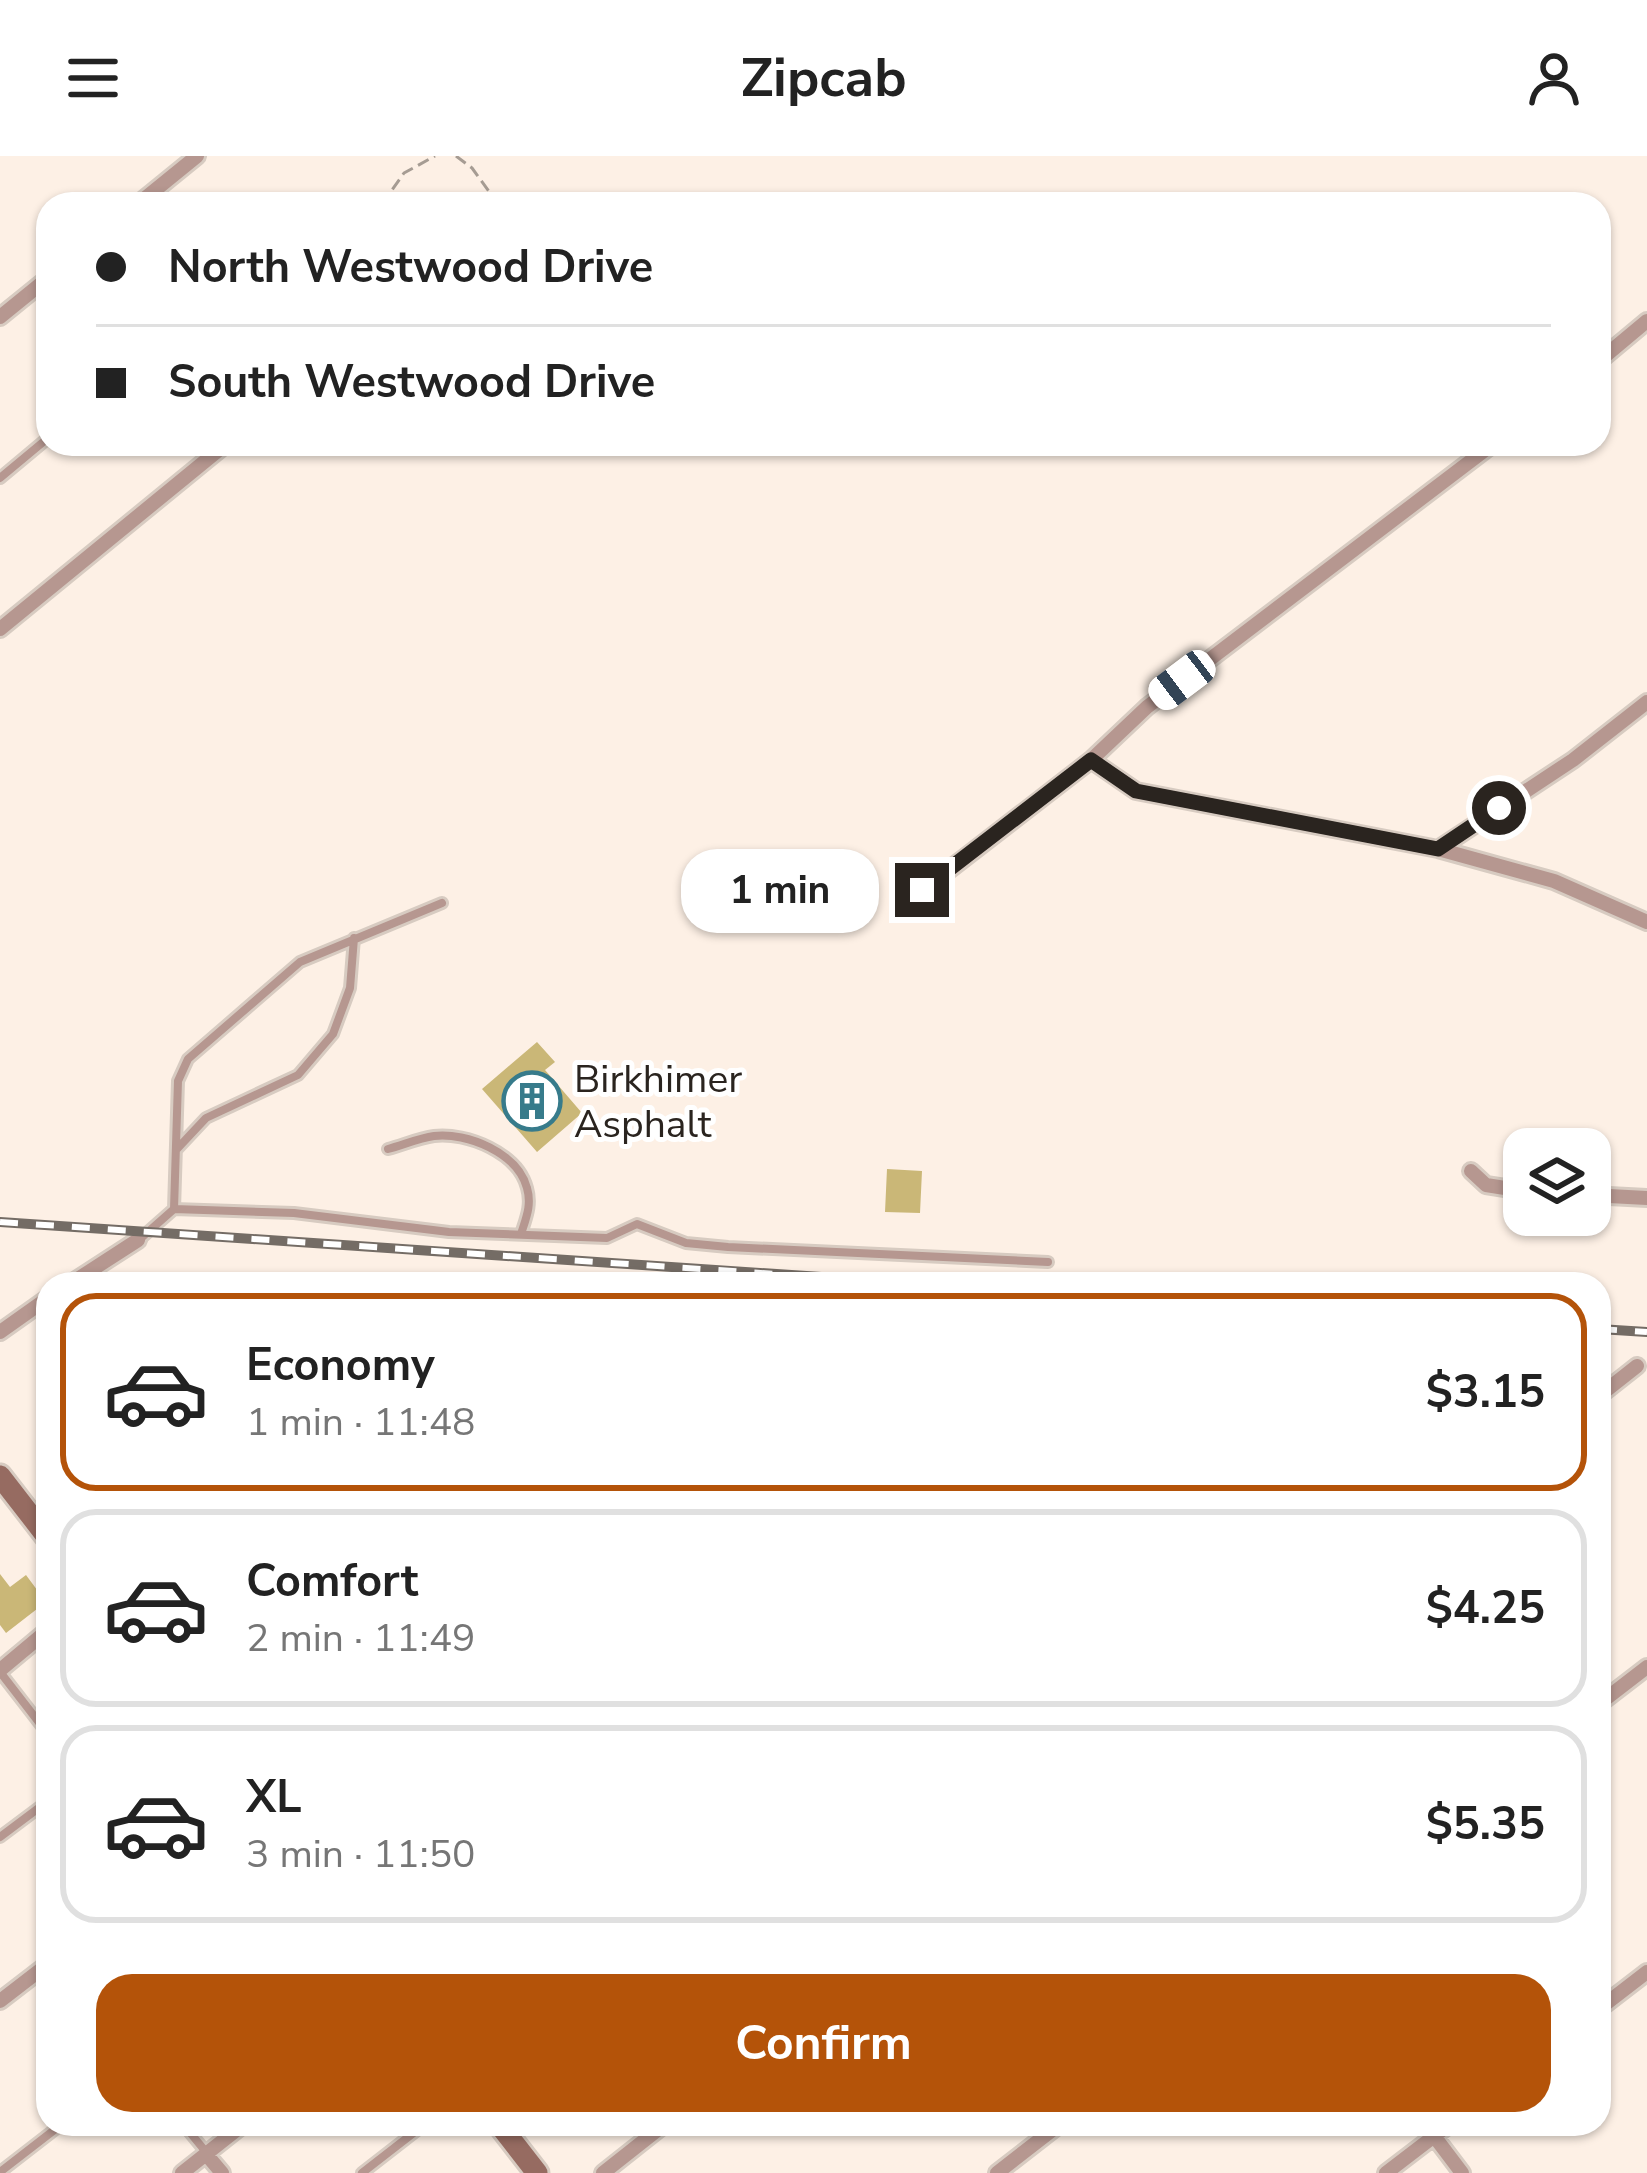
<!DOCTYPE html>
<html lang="en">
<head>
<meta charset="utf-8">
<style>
	:root { --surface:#fff; --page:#f2f2f2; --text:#222; --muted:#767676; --line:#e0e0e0; --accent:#b45309 }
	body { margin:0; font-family:"Nunito Sans",sans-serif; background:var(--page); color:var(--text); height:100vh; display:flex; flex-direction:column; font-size:45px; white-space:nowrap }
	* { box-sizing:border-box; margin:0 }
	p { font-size:39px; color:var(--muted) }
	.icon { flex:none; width:66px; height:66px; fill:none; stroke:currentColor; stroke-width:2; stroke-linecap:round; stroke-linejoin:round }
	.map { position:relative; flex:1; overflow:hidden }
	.details { position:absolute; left:36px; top:1116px; width:1575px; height:864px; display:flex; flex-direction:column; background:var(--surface); border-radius:36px; box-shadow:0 3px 9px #0004 }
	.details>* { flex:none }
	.guide { position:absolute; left:36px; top:36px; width:1575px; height:264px; border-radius:36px; box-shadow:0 3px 9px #0004; display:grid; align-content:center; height:264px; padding:0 60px; background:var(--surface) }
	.fabs { position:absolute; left:1503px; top:972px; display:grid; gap:24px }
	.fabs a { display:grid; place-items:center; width:108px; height:108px; border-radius:24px; background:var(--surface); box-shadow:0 3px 9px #0004; font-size:60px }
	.end { position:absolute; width:54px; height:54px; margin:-27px; border:15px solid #2a241f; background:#fff; box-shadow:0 0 0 6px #fff }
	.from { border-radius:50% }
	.bubble { position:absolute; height:84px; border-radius:36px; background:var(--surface); box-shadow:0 3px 9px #0004; font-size:39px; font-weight:700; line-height:84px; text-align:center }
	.car { position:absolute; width:36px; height:72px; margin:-36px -18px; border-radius:15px; box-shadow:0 0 9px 3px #0007; background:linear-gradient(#fff 24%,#345 0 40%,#fff 0 76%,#345 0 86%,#fff 0) }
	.guide b { display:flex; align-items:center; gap:42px; height:114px; font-size:45px }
	.guide b+b { border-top:3px solid var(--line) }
	.guide i { width:30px; height:30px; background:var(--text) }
	ul { padding:21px 0 0; list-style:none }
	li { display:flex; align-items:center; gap:36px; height:198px; margin:0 24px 18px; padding:0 36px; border:6px solid var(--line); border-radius:36px }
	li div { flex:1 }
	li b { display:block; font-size:45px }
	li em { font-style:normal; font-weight:700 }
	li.selected { border-color:var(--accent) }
	li>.icon { width:108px; height:108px; stroke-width:1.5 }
	.cta { display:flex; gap:24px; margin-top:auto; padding:24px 60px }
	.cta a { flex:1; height:138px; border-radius:36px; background:var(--accent); color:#fff; font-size:48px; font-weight:700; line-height:138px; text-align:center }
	header { display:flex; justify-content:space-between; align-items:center; height:156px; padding:0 60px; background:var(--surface); font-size:54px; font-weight:700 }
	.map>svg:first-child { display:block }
	.building { fill:#cab777 }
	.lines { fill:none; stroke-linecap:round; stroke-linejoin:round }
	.lane-casing { stroke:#d7cbc1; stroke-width:14 }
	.street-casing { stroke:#d7cbc1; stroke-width:20 }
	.secondary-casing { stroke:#d7cbc1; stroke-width:27 }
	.path { stroke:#a69c93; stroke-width:3; stroke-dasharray:12 6; stroke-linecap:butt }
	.lane { stroke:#b69790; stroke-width:8 }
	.street { stroke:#b69790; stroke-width:14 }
	.secondary { stroke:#966b61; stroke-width:21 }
	.rail-casing { stroke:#746c65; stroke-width:10 }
	.rail { stroke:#fff; stroke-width:6; stroke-dasharray:18; stroke-linecap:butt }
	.route { stroke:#2a241f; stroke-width:15 }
	.labels { text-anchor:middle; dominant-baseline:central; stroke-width:10; stroke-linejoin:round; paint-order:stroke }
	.poi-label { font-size:39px; fill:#2a241f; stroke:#fff; text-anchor:start }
</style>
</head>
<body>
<header><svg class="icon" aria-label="menu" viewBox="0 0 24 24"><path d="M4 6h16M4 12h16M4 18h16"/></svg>Zipcab<svg class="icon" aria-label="person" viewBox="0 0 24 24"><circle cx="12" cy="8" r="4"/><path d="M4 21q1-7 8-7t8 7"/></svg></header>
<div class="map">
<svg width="1647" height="2017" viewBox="0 0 1647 2017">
	<rect width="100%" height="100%" fill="#fdf0e5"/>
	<path class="building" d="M537 886 555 906 545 914 582 957 537 996 482 933Z
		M887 1013 922 1015 920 1057 885 1056Z
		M0 1418 10 1431 26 1419 46 1446 6 1477 0 1469Z"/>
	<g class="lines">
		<g class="lane-casing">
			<path id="lane" d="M0 322 48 282
				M388 993C403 989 419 982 434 980 467 976 518 997 527 1032 532 1049 526 1062 521 1078
				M176 994 206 962 298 919 333 878 350 832 354 782
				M174 1053 178 925 188 903 300 806 442 747
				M140 1083 174 1053 294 1057 449 1076 607 1082 637 1068 686 1087 728 1091 1048 1106
				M0 1516 48 1578
				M0 1681 48 1645
				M183 1968 206 1996
				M0 2016 62 1968
				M362 2017 425 1968"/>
		</g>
		<g class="street-casing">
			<path id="street" d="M138 48 197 0
				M0 161 48 122
				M1599 205 1647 165
				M0 473 226 288
				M1091 604 1136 635 1438 693 1554 725 1647 766
				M1438 693 1573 604 1647 546
				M923 734 1091 604 1147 551 1493 288
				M1471 1015 1486 1029 1524 1035
				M1590 1039 1647 1042
				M70 1128 138 1084
				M0 1176 48 1142
				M1599 1240 1637 1210
				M0 1514 48 1474
				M1599 1548 1647 1511
				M0 1845 48 1808
				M1599 1853 1647 1816
				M1425 1968 1462 2017
				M206 1998 222 2017
				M182 2017 244 1968
				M603 2017 665 1968
				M997 2017 1060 1968
				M1386 2017 1450 1968"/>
		</g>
		<g class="secondary-casing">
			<path id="secondary" d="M0 1320 48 1382
				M499 1968 537 2017"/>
		</g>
		<path class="path" d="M456 0 472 12 498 48
			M382 48 404 17 435 0"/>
		<use href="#lane" class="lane"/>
		<use href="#street" class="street"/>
		<use href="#secondary" class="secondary"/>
		<g class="rail-casing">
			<path id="rail" d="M0 1066 926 1128
				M1599 1173 1647 1176"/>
		</g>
		<use href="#rail" class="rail"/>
	</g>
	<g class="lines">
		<path class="route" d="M922 734 1091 604 1136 635 1438 693 1499 652"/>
	</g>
	<defs>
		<g id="building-ring" transform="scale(3)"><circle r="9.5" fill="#fff" stroke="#377b8b" stroke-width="1.5"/><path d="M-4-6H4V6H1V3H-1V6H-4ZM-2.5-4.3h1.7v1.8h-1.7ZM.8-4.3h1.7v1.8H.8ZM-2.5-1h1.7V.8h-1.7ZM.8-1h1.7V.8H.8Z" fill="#377b8b"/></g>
	</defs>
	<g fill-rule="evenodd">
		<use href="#building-ring" x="532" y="945"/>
	</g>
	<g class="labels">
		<g class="poi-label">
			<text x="574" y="923">Birkhimer<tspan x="574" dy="45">Asphalt</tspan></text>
		</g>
	</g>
</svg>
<div class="fabs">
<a><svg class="icon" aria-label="layers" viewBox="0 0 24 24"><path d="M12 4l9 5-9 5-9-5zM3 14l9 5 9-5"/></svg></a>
</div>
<i class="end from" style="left:1499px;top:652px"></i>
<i class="end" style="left:922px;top:734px"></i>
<div class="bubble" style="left:681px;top:693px;width:198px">1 min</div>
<i class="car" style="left:1182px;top:524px;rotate:233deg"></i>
<div class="guide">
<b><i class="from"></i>North Westwood Drive</b>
<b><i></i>South Westwood Drive</b>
</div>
<section class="details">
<ul>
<li class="selected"><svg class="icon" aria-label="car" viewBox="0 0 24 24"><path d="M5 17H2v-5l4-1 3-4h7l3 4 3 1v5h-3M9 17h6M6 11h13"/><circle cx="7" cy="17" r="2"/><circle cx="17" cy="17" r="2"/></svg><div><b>Economy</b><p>1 min · 11:48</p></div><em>$3.15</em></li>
<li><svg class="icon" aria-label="car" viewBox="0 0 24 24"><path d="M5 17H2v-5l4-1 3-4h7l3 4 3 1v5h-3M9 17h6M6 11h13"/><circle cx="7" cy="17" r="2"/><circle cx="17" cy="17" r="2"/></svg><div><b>Comfort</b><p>2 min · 11:49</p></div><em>$4.25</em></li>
<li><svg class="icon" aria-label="car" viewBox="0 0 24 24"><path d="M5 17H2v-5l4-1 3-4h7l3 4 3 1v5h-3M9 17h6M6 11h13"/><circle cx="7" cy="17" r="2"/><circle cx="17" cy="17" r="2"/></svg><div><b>XL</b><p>3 min · 11:50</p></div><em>$5.35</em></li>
</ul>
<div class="cta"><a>Confirm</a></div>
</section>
</div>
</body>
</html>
